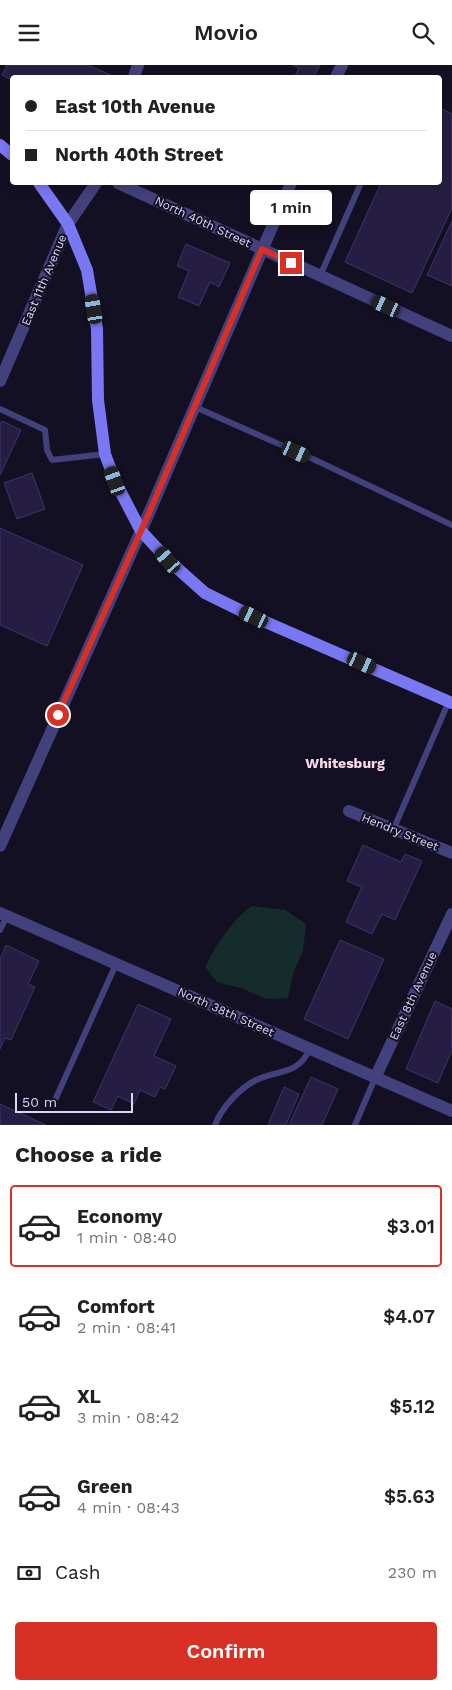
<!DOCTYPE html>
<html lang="en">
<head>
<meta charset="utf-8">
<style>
	:root { --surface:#fff; --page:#f6f6f6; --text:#202124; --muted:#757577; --line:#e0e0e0; --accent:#d93025 }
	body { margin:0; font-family:"Work Sans",sans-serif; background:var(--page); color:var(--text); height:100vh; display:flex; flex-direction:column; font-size:19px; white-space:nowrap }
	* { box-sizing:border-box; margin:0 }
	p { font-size:16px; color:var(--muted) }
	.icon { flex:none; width:28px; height:28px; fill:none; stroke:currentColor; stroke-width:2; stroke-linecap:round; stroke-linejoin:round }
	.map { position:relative; height:1060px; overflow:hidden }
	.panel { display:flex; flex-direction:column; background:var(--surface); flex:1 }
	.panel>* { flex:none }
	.top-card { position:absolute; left:10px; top:10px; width:432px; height:110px; border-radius:5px; box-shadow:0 2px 8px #0003; display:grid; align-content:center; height:110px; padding:0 15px; background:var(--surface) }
	.scale { position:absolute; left:15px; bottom:12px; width:118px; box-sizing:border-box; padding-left:5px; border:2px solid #dad6fb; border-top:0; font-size:14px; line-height:18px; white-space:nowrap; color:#dad6fb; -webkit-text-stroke:4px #141023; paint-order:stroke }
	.end { position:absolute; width:22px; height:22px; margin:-11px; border:6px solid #d93025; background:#fff; box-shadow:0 0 0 2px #fff }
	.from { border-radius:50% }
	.bubble { position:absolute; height:35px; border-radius:5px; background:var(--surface); box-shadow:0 2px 8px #0003; font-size:16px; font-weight:600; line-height:35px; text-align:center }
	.car { position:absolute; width:15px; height:30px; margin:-15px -8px; border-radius:6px; box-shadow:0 0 4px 1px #0007; background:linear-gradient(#222 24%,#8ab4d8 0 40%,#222 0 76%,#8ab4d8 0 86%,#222 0) }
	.top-card b { display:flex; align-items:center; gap:18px; height:48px; font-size:19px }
	.top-card b+b { border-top:1px solid var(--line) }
	.top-card i { width:12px; height:12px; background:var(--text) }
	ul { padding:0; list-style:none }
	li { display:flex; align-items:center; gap:15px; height:82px; margin:0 10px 8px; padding:0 5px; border:2px solid transparent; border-radius:5px }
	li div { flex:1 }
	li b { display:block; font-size:19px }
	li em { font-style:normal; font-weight:600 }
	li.current { border-color:var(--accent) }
	li>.icon { width:45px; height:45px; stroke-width:1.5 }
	h2 { padding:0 15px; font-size:22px; line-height:60px }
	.pay { display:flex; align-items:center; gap:12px; height:55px; padding:0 15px; font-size:19px }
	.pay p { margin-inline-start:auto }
	.primary-button { display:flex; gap:10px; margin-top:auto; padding:10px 15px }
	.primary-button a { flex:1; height:58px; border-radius:5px; background:var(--accent); color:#fff; font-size:20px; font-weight:600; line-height:58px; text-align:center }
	header { display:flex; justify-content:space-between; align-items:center; height:65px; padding:0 15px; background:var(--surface); font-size:22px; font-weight:600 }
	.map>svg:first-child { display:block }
	.green { fill:#142c2b }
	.building { fill:#251e42; stroke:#3e336b }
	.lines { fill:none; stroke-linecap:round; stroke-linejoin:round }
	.lane { stroke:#42407d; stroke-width:6 }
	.street { stroke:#42407d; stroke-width:12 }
	.secondary { stroke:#7977f1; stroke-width:12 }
	.route { stroke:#d93025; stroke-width:6 }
	.labels { text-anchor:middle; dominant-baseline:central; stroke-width:4; stroke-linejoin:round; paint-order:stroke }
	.street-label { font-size:12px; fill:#dad6fb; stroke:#141023 }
	.neighbourhood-label { font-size:14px; font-weight:bold; fill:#fbd8ee; stroke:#141023 }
</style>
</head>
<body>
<header><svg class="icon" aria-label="menu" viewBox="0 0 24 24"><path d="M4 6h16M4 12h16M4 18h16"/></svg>Movio<svg class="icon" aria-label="search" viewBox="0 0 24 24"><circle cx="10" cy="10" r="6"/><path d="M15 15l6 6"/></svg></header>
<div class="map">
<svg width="452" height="1060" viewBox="0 0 452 1060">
	<rect width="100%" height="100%" fill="#141023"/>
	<path class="green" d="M251 841 285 845 306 859 303 886 293 909 288 933 266 934 241 923 217 917 205 902C218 877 229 860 251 841Z"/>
	<path class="building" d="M5 0H88L115 12H12V15L2 10 7 1Z
		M293 0H320L314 12 295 11 299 3Z
		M440 43 452 49V143L412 228 345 197 381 118H440Z
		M452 156V221L427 210Z
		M186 179 230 198 219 222 210 217 199 241 178 232 189 206 177 201Z
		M2 356 21 365 0 410V360Z
		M32 408 45 444 17 454 4 418Z
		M0 463 83 500 47 581 0 560Z
		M363 780 401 797 405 789 422 796 395 855 382 849 372 869 346 857 362 822 347 816Z
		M340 875 384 894 348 974 304 954Z
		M6 880 39 896 28 919 35 922 11 975 5 973 0 984V894Z
		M435 936 452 944V985L438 1018 406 1004Z
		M138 939 171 954 154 991 176 1001 165 1024 160 1022 155 1032 140 1025 134 1039 118 1031 111 1045 93 1037Z
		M311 1012 338 1024 322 1060H289Z
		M284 1022 299 1029 286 1060H268Z
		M0 1039 46 1060H0Z"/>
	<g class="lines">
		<path class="lane" d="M320 211 361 118
			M195 342 313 394 452 460
			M0 344 45 365 47 385 52 395 105 389
			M394 763 449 636
			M0 865 7 851
			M56 1033 116 899
			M215 1060C222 1042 239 1024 256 1015 279 1004 297 1011 310 984
			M355 1060 375 1013"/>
		<path class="street" d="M134 12 138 0
			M336 12 342 0
			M118 118 452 271
			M0 316 68 159 96 118
			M349 746 452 788
			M0 781 149 448 291 118
			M0 848 452 1046
			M375 1013 452 849"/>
		<path class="secondary" d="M0 80 12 90
			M39 118 68 159 87 205 97 264 98 335 105 389 115 416 141 466 168 495 205 528 254 552 452 638"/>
	</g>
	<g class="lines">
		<path class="route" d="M58 650 149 448 262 184 291 198"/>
	</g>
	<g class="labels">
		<g class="street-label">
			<text transform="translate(203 157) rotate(25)">North 40th Street</text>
			<text transform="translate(44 215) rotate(-67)">East 11th Avenue</text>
			<text transform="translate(400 767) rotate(22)">Hendry Street</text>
			<text transform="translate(413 931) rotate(-65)">East 8th Avenue</text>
			<text transform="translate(226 947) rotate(24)">North 38th Street</text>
		</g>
		<g class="neighbourhood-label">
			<text x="345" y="698">Whitesburg</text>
		</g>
	</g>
</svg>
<div class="scale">50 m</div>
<i class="end from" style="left:58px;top:650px"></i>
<i class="end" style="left:291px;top:198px"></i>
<div class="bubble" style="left:250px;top:125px;width:82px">1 min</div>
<i class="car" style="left:386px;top:241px;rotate:295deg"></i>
<i class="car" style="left:94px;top:244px;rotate:351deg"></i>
<i class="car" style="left:296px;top:387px;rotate:114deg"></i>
<i class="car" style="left:115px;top:416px;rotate:340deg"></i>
<i class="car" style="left:168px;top:495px;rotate:319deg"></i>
<i class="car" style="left:254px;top:552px;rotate:296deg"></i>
<i class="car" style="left:362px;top:598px;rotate:114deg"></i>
<div class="top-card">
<b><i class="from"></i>East 10th Avenue</b>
<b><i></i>North 40th Street</b>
</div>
</div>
<section class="panel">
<h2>Choose a ride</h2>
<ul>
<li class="current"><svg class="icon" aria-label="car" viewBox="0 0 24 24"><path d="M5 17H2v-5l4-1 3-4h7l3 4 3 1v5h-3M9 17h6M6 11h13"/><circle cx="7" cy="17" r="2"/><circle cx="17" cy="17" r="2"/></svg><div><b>Economy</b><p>1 min · 08:40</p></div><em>$3.01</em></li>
<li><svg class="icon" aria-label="car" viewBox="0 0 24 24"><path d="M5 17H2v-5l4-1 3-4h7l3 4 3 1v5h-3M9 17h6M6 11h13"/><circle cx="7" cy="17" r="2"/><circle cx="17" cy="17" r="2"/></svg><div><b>Comfort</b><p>2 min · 08:41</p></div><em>$4.07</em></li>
<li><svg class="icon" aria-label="car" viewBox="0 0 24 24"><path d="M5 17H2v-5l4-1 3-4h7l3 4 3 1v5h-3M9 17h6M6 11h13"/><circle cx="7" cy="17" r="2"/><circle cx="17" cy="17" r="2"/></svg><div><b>XL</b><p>3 min · 08:42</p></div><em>$5.12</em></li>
<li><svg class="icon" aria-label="car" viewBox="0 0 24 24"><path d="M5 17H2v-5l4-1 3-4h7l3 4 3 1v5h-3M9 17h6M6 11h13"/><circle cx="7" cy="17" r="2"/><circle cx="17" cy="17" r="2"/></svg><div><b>Green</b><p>4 min · 08:43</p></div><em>$5.63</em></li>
</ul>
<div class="pay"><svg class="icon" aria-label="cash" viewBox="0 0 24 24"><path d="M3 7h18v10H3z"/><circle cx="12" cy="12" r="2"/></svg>Cash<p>230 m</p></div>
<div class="primary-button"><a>Confirm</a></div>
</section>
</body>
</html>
